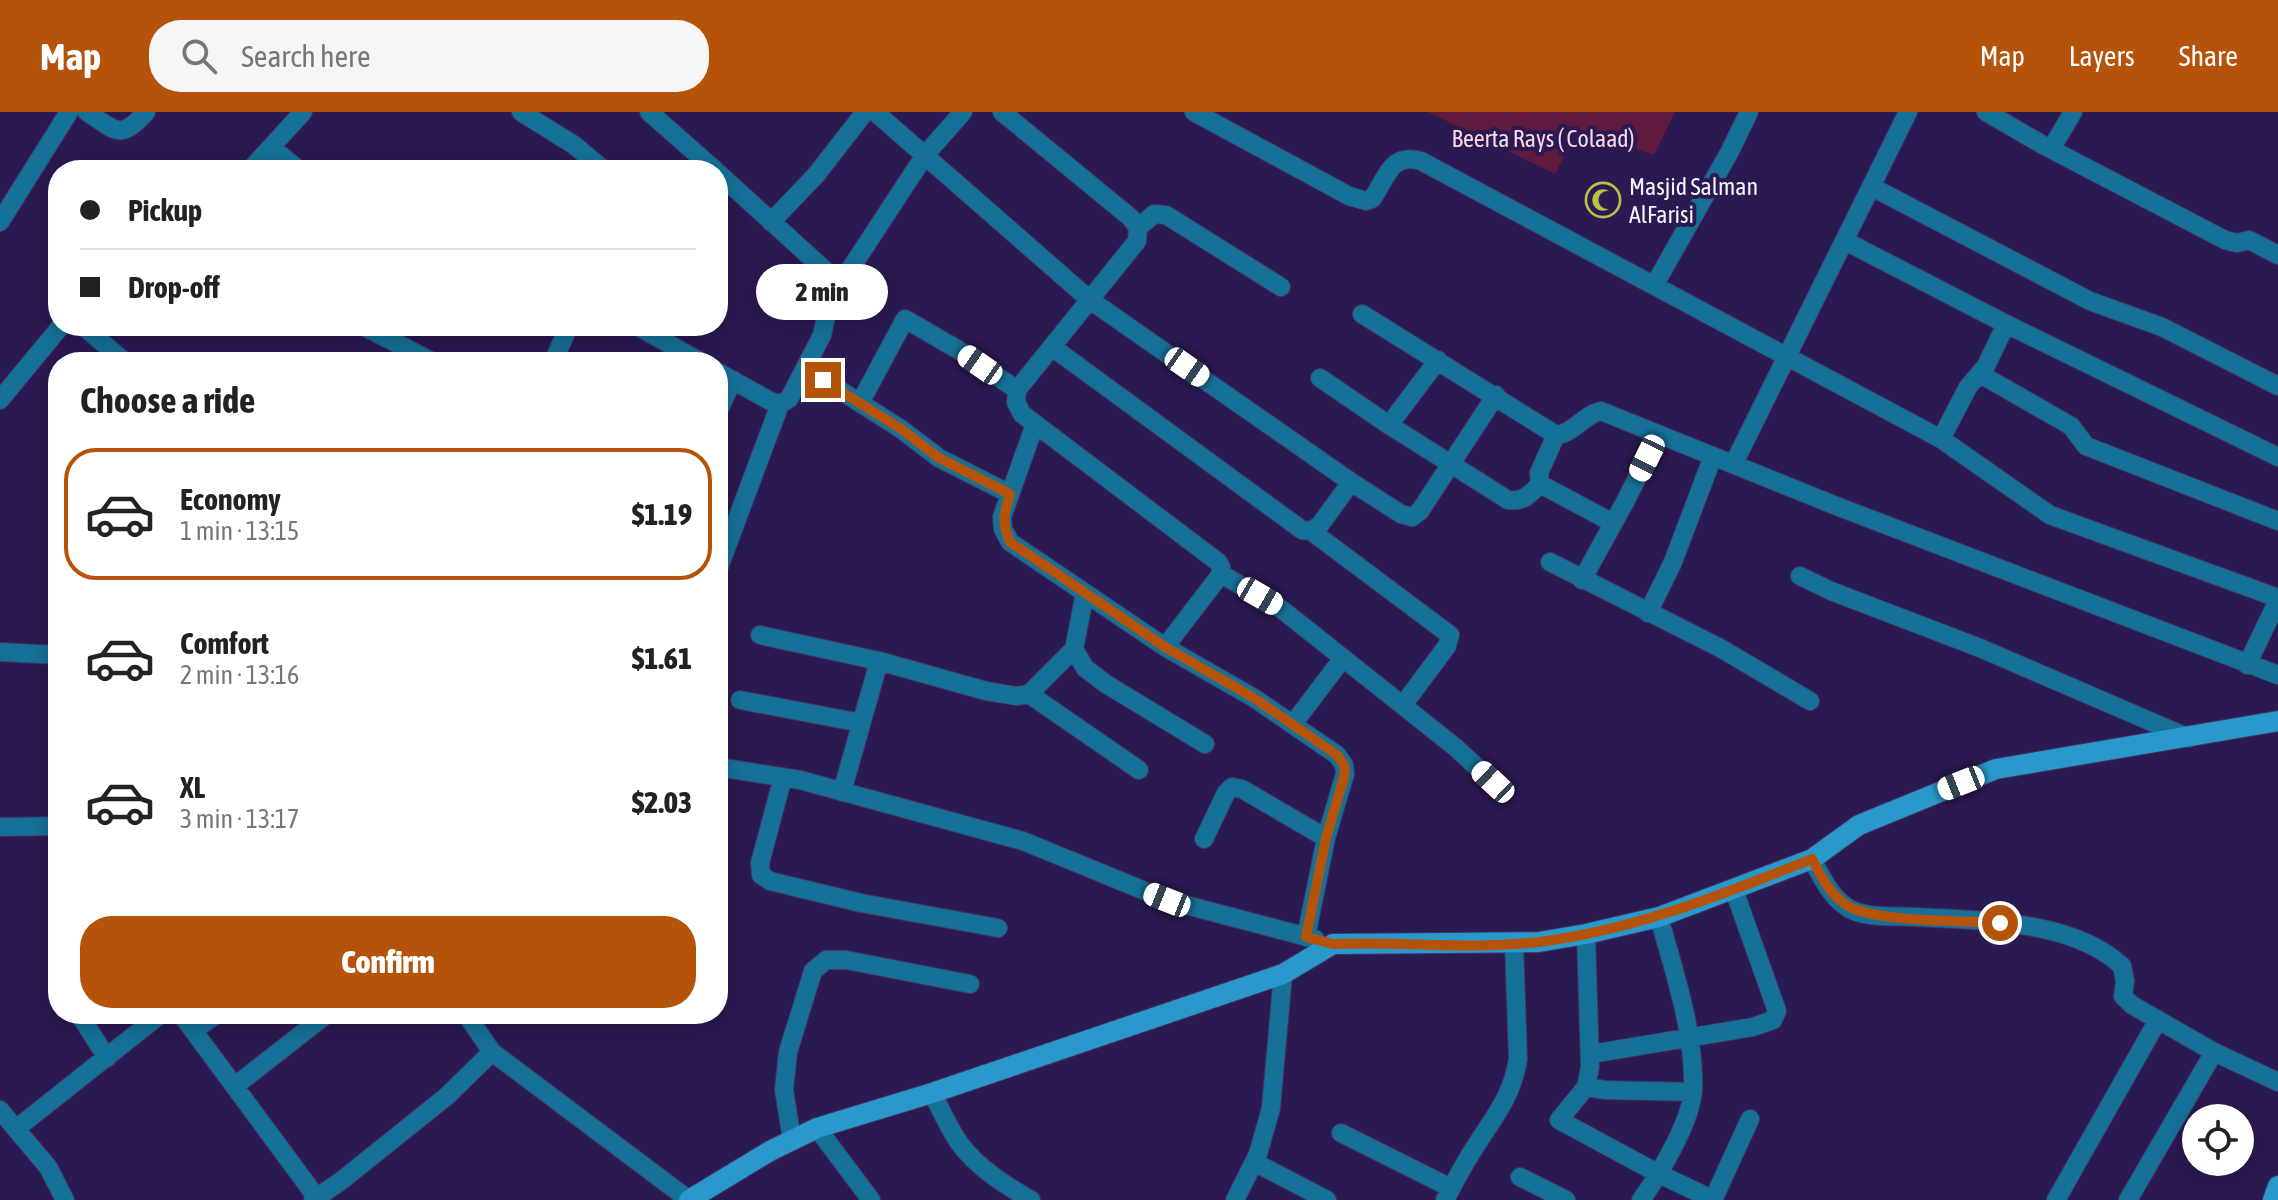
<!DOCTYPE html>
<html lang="en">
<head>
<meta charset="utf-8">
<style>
	:root { --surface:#fff; --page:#f6f6f6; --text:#222; --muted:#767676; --line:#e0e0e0; --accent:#b45309 }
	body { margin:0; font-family:"Asap Condensed",sans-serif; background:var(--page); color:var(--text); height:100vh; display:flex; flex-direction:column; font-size:30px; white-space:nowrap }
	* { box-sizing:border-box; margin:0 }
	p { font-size:26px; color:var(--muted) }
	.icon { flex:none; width:44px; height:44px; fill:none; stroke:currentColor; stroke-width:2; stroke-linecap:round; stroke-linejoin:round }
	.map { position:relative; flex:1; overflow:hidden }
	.panel { position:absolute; left:48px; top:240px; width:680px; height:672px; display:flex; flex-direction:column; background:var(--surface); border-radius:32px; box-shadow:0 4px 20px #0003 }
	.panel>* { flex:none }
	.guide { position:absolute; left:48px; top:48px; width:680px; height:176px; border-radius:32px; box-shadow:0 4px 20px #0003; display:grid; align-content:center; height:176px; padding:0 32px; background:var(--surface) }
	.tools { position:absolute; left:2182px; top:992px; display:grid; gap:16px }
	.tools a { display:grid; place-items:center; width:72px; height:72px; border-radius:50%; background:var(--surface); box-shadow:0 4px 20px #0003; font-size:40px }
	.end { position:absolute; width:36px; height:36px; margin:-18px; border:10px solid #b45309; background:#fff; box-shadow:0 0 0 4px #fff }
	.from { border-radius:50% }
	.bubble { position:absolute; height:56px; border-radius:28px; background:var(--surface); box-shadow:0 4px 20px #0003; font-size:26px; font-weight:800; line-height:56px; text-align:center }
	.car { position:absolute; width:24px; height:48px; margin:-24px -12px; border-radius:10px; box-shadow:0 0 6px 2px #0007; background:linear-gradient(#fff 24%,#345 0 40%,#fff 0 76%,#345 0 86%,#fff 0) }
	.guide b { display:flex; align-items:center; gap:28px; height:76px; font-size:30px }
	.guide b+b { border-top:2px solid var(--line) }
	.guide i { width:20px; height:20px; background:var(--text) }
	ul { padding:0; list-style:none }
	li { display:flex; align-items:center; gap:24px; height:132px; margin:0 16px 12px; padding:0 16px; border:4px solid transparent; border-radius:32px }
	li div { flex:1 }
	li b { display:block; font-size:30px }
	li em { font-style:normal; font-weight:800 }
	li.active { border-color:var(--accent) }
	li>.icon { width:72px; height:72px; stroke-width:1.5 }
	h2 { padding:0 32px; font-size:36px; line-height:96px }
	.button { display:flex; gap:16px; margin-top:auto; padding:16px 32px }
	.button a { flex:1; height:92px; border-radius:32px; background:var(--accent); color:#fff; font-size:32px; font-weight:800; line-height:92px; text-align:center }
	header { display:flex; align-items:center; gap:48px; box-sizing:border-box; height:112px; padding:0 40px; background:var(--accent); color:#fff }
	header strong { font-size:38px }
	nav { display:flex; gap:44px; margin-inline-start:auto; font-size:28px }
	.search { width:560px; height:72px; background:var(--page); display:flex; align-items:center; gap:20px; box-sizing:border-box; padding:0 28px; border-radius:32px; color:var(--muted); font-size:30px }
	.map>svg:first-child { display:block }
	.green { fill:#601a3d }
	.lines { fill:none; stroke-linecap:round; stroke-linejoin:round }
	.street-casing { stroke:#433365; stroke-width:20 }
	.secondary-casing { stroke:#433365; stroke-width:22 }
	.street { stroke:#167199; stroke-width:18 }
	.secondary { stroke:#2999cc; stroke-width:20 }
	.route { stroke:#b45309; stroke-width:10 }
	.labels { text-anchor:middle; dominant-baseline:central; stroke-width:8; stroke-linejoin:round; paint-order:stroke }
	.park-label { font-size:24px; fill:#f9d9e5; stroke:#2b1951 }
	.poi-label { font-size:24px; fill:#f5f4fb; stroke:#2b1951; text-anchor:start }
</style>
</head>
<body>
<header>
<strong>Map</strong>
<div class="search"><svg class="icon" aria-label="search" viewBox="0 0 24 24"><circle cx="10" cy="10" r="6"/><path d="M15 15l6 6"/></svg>Search here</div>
<nav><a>Map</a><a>Layers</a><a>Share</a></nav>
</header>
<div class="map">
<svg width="2278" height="1088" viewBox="0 0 2278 1088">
	<rect width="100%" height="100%" fill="#2b1951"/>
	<path class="green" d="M1428 0H1675L1654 43 1578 18 1555 62Z"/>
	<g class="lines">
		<g class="street-casing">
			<path id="street" d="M87 0C116 19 120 29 146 0
				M521 0 574 33 604 58
				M649 0 715 58
				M875 0 1090 188 1351 370 1401 402 1412 405 1420 399 1496 283
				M1002 0 1131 106 1138 116 1137 129 1017 278 1016 290 1022 302 1218 450 1221 455V462L1165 535
				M1194 0 1349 84 1366 89 1372 87C1387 66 1390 40 1421 49L1941 327 2050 403 2278 486
				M1986 0 2043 33 2225 128 2237 131 2249 128 2278 143
				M272 36 299 58
				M2051 37 2073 0
				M250 58 303 0
				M718 61 840 172
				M1872 75 2090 189 2162 215 2278 274
				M0 110 69 0
				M771 110 816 63 865 0
				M1138 116 1154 102 1166 103 1281 175
				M1845 129 2006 212 2278 345
				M1655 172 1729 41 1749 0
				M1362 202 1556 323C1573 322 1583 303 1601 299L1839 395 2278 563
				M83 214 125 250
				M363 214 433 250
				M637 214 701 250
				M1052 235 1302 418 1311 419 1320 413 1351 370
				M553 250 569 214
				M805 256 901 317 939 346 1010 382
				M718 260 770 289 780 292 789 287 822 223 830 188 925 43 963 0
				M1980 262 2071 314 2086 334 2278 409
				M1320 266 1389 313 1508 388C1524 390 1529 383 1540 372
				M0 288 61 214
				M860 291 905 207 962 240 1017 278
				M718 300 733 268
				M1035 312 1002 405 1003 417 1010 430 1165 535 1254 586 1337 643 1344 653 1345 662 1326 726 1306 825
				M1389 313 1438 248
				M1556 323 1539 361 1540 372 1613 411
				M1941 327 1968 275 1986 254 2006 212
				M1734 351 1908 0
				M1311 419 1450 523 1447 534 1403 593
				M1550 450 1722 537 1810 589
				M718 458 780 292
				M1221 462 1280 496 1455 635 1493 670
				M1800 464 1831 479 1980 536 2189 626
				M1582 468 1625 390 1658 324
				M1085 481 1074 537 1085 556 1106 572 1205 632
				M1648 501 1673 450 1713 344
				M760 523 879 549 986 579 1016 584 1029 582 1074 537
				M0 540 58 543
				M2247 553 2278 488
				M1029 582 1139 658
				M740 588 861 611
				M1293 612 1343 546
				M718 655 800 668 1023 729 1167 788 1315 827
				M783 665 760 751 761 763 770 769 861 791 998 816
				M842 680 879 549
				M0 715 58 714
				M1204 727 1226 681 1232 675 1242 677 1326 726
				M1812 747C1822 766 1833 790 1854 799 1872 806 1897 804 1916 805 1981 809 2071 807 2122 854L2125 869 2123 884 2132 893 2214 940 2278 970
				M1586 822 1590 955 1586 975 1559 1008 1659 1062 1714 1088
				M79 902 107 946
				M181 902 317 1086
				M466 902 492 940 689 1088
				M194 918 217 902
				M1591 942 1753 915 1773 908 1777 899 1734 778
				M235 974 327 902
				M1586 975 1605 978 1693 980
				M932 981C941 997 949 1017 960 1032 978 1056 1005 1073 1031 1088
				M0 998 48 1055 65 1088
				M17 1016 161 902
				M817 1016 871 1088
				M1341 1021 1451 1076
				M792 1028 784 978 788 940 813 859 826 848H846L970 872
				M1254 1050 1327 1088
				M1520 1065 1566 1088
				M313 1088 341 1069 447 984 492 940
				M1235 1088 1258 1042 1271 996 1283 862
				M1445 1088C1455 1069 1465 1050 1477 1032 1496 1002 1512 984 1518 947L1514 832
				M1641 1088C1659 1063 1691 1010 1693 978 1695 920 1674 860 1659 805
				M1713 1088 1750 1007
				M2056 1088 2158 908
				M2128 1088 2214 940"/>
		</g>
		<g class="secondary-casing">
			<path id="secondary" d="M689 1088 770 1039 817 1016 932 981 1283 862 1333 832 1539 830 1586 822 1659 805 1812 747 1859 713 1996 657 2278 609
				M2273 1088 2278 1074"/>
		</g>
		<use href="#street" class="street"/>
		<use href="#secondary" class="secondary"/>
	</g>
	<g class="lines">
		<path class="route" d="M823 268 901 317 939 346 1010 382C1004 401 1001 411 1010 430L1165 535 1254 586 1337 643 1344 653 1345 662 1326 726 1306 825 1333 832C1401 829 1471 838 1539 830 1635 818 1723 782 1812 747 1821 764 1829 781 1845 792 1870 811 1965 808 2000 811"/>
	</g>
	<defs>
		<g id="mosque-ring" transform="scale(1.8)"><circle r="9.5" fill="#2b1951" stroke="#b7c148" stroke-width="1.5"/><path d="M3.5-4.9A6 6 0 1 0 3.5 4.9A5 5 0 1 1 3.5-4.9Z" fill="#b7c148"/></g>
	</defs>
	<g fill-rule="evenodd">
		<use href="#mosque-ring" x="1603" y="88"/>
	</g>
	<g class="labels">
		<g class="park-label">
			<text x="1543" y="26">Beerta Rays ( Colaad)</text>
		</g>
		<g class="poi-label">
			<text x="1629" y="74">Masjid Salman<tspan x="1629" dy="28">AlFarisi</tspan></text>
		</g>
	</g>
</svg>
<div class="tools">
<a><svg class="icon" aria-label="locate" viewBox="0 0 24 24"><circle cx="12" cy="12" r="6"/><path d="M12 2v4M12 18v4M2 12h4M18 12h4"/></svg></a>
</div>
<i class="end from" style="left:2000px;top:811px"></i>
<i class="end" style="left:823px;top:268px"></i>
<div class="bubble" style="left:756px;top:152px;width:132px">2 min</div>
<i class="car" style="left:980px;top:253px;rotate:305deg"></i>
<i class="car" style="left:1187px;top:255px;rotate:125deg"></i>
<i class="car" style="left:1647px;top:346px;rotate:206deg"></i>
<i class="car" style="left:1260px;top:484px;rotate:120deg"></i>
<i class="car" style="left:1493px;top:670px;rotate:313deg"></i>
<i class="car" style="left:1961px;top:671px;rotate:248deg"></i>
<i class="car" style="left:1167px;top:788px;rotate:292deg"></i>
<div class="guide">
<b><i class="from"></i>Pickup</b>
<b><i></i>Drop-off</b>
</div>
<section class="panel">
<h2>Choose a ride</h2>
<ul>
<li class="active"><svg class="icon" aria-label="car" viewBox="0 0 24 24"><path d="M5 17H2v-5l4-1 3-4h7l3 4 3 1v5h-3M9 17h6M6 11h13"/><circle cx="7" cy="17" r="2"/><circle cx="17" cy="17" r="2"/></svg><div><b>Economy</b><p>1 min · 13:15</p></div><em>$1.19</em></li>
<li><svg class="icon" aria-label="car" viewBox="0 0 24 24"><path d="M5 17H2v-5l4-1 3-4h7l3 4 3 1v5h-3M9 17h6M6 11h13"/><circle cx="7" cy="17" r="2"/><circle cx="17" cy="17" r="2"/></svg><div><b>Comfort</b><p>2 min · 13:16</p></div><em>$1.61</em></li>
<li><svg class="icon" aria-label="car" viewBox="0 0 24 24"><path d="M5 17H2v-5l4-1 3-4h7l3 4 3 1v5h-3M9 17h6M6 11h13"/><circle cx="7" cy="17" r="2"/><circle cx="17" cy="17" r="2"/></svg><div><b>XL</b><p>3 min · 13:17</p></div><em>$2.03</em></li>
</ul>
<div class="button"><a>Confirm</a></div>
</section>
</div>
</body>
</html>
